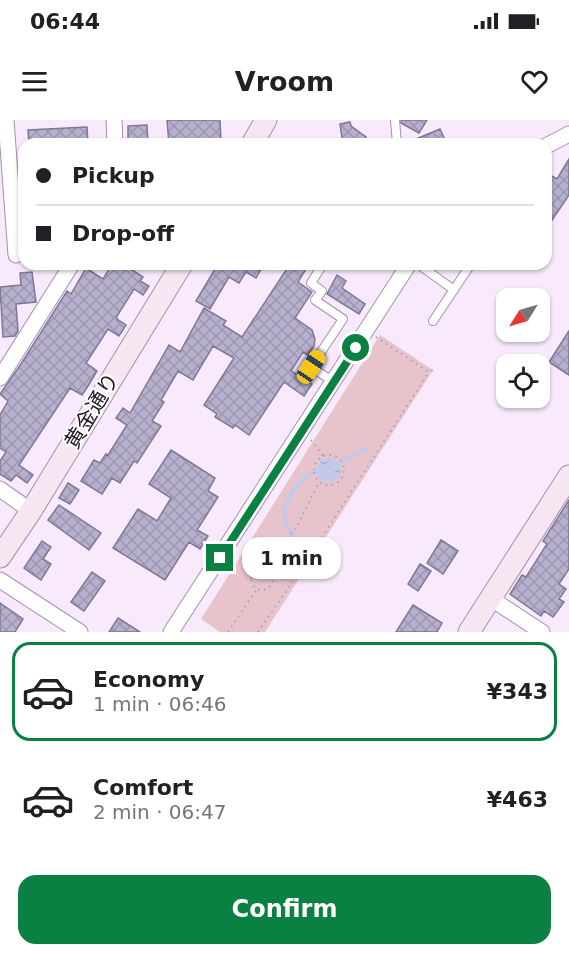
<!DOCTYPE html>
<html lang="en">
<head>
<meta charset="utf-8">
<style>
	:root { --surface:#fff; --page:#f2f2f2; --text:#202124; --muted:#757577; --line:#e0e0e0; --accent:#0b8043 }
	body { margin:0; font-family:"DejaVu Sans","Noto Sans JP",sans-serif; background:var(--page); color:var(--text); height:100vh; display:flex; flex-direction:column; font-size:22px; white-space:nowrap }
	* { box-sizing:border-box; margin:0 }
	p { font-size:20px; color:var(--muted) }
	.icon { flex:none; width:33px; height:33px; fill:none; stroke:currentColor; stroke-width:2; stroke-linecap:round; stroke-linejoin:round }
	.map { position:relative; height:512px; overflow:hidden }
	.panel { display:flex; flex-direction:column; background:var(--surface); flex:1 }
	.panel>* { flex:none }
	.top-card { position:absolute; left:18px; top:18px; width:534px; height:132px; border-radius:18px; box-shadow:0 2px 4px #0004; display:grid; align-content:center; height:132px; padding:0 18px; background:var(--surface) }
	.needle { width:39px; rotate:233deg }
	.fabs { position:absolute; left:496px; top:168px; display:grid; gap:12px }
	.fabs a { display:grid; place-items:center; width:54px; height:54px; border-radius:12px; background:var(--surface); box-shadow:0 2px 4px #0004; font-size:30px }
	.end { position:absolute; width:27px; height:27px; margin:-14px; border:8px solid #0b8043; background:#fff; box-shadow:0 0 0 3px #fff }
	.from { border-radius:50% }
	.bubble { position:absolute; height:42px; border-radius:18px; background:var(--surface); box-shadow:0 2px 4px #0004; font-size:20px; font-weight:800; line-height:42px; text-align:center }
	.car { position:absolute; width:18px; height:36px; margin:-18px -9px; border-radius:8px; box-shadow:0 0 4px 2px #0007; background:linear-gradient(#f5c518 24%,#345 0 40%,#f5c518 0 76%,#345 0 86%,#f5c518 0) }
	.top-card b { display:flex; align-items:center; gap:21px; height:57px; font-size:22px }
	.top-card b+b { border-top:2px solid var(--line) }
	.top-card i { width:15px; height:15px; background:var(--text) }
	ul { padding:10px 0 0; list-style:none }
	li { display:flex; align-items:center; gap:18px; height:99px; margin:0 12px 9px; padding:0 6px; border:3px solid transparent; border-radius:18px }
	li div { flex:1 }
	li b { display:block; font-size:22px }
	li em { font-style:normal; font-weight:800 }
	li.selected { border-color:var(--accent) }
	li>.icon { width:54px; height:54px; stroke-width:1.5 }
	.cta { display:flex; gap:12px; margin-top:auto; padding:12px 18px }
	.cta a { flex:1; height:69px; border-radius:18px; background:var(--accent); color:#fff; font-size:24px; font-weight:800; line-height:69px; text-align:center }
	.status { display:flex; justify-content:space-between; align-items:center; height:42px; padding:0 30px; background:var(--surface); direction:ltr }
	.status svg { height:16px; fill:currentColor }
	header { display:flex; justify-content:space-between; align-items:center; height:78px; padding:0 18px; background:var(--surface); font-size:27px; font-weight:800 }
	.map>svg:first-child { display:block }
	.park { fill:#e7c3cc }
	.water { fill:url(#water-ripples) }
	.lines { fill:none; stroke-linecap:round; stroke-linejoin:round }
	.stream { stroke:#c3cae9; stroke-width:4 }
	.building { fill:url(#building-cross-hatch); stroke:#7f7795; stroke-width:1.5 }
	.lane-casing { stroke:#a590ac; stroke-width:10 }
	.street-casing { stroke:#a590ac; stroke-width:17 }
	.secondary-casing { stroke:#a590ac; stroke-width:23 }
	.path { stroke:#aca0b0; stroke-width:2; stroke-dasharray:1.5 4.5; stroke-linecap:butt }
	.lane { stroke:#fff; stroke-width:8 }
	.street { stroke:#fff; stroke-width:15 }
	.secondary { stroke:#f8e5f2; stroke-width:21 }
	.route { stroke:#0b8043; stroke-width:8 }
	.labels { text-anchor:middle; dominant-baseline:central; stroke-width:4.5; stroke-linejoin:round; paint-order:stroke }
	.street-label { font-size:21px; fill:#1e1721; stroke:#fdfdfd }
</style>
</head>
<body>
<div class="status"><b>06:44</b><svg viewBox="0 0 49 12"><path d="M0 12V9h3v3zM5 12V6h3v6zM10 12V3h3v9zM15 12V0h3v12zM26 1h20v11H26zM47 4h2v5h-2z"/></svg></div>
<header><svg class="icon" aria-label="menu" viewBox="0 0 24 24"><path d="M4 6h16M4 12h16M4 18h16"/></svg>Vroom<svg class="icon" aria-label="heart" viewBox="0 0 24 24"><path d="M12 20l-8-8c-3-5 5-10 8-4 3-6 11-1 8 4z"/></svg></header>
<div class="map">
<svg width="569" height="512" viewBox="0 0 569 512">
	<defs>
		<pattern id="water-ripples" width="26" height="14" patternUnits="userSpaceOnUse" patternTransform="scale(1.5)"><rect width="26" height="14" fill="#c3cae9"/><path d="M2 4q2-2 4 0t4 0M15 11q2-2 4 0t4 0" fill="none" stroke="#a7adc8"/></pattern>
		<pattern id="building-cross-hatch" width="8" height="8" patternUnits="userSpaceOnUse" patternTransform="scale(1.5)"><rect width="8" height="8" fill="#b7afce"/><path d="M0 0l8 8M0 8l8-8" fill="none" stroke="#9d96b1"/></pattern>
	</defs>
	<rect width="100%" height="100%" fill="#f8eafc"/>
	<path class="park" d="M380 215 433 250 265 512H220L201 499Z"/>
	<path class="water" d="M317 350a12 12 0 1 1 24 0a12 12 0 1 1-24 0Z"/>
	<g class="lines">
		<path class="stream" d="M336 345 368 327
			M272 458 291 447 298 426C295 417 288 409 285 400 280 379 302 355 321 349"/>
	</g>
	<path class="building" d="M167 0H220L221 22 169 24Z
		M401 0H427L419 13 401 3Z
		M350 2 351 6 366 17 361 24H343L340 4Z
		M147 5 148 24H128V6Z
		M87 7 88 24H29L28 10Z
		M440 9 445 20 436 24H404Z
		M569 39V75L546 109V62L550 55 557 59Z
		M218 144H264L256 158 246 152 239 163 229 157 210 189 196 181Z
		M290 144H309L298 162 312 172 295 198 312 210 315 219 314 226 308 235 303 232 291 251 312 264 304 276 284 262 249 315 235 305 233 308 215 297 217 294 204 285 234 238 213 226 193 260 178 251 161 280 164 282 152 301 161 306 137 343 134 341 120 363 112 358 102 374 81 361 94 340 100 343 106 334 108 335 127 305 116 298 123 288 130 293 169 225 180 232 204 188 226 201 223 205 242 217Z
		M111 146 115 149 117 147 123 150 126 146 143 157 140 161 149 166 143 175 134 169 117 196V199L126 205 119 216 108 209 86 243 97 251 88 266 82 275 70 268 19 345 33 355 27 363 16 355 11 361 0 354V341L6 332 0 328V295L8 281 0 274 21 244 67 171 71 174 86 148 103 159Z
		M32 152 36 182 16 184 18 211 15 216 3 217 0 167 21 165 20 153Z
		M337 155 346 161 342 168 365 184 359 194 327 174Z
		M569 211V255L549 242Z
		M171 330 215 358 208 371 218 377 197 410 208 416 200 429 189 422 165 460 113 428 138 389 157 401 171 378 149 364Z
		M68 363 79 370 70 384 59 378Z
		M569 380V449L559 464 566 469 559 479 564 482 553 497 544 491 541 496 510 474 522 455 526 457 547 424 543 421Z
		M59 385 101 413 89 430 48 400Z
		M441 420 458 431 443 454 427 443Z
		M42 421 51 427 43 439 51 444 41 460 24 448Z
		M420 444 431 451 418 471 408 464Z
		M92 452 105 461 84 491 71 482Z
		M0 483 23 499 15 512H0Z
		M413 485 442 503 437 512H396Z
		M118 498 140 512H109Z"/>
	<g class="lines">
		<g class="lane-casing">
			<path id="lane" d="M395 0 397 24
				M323 144 311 163 322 171 315 180 343 199 311 247 334 262
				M418 144 454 170
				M433 201 471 144"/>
		</g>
		<g class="street-casing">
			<path id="street" d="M6 0 16 135
				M114 0 115 24
				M546 26 569 14
				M0 258 72 144
				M0 369 31 391
				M0 460 80 512
				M490 478 542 512
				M171 512 409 144"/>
		</g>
		<g class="secondary-casing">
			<path id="secondary" d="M252 24 266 0
				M0 437 31 391 182 144
				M469 512 569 356"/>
		</g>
		<path class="path" d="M376 217 429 252 433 250
			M311 320 323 336
			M314 350a15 15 0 1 1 30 0a15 15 0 1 1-30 0Z
			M251 459a11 11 0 1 1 22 0a11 11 0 1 1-22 0Z
			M268 449 289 415 295 410 319 362
			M228 512 257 469
			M258 512 300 451 429 252"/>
		<use href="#lane" class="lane"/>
		<use href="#street" class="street"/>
		<use href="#secondary" class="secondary"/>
	</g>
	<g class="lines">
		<path class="route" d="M220 438 356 228"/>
	</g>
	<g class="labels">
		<g class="street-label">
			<text transform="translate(92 291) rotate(-59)">黄金通り</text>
		</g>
	</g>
</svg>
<div class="fabs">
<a><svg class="needle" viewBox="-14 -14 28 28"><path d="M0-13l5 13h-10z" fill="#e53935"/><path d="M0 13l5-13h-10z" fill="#757577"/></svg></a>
<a><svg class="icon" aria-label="locate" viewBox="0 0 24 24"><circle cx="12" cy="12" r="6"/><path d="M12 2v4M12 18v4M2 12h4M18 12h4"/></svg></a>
</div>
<i class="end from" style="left:356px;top:228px"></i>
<i class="end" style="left:220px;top:438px"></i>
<div class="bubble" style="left:242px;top:417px;width:99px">1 min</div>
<i class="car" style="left:311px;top:247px;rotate:34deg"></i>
<div class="top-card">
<b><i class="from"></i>Pickup</b>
<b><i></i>Drop-off</b>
</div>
</div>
<section class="panel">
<ul>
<li class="selected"><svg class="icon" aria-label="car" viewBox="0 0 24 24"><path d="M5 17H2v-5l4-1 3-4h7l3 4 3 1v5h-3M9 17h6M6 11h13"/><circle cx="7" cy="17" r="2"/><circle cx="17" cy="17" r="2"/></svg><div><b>Economy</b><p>1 min · 06:46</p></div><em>¥343</em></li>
<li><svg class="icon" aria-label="car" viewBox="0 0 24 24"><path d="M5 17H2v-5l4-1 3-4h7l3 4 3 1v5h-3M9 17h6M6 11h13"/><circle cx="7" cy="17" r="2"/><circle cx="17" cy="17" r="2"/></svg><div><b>Comfort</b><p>2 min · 06:47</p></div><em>¥463</em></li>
</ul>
<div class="cta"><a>Confirm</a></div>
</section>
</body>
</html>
